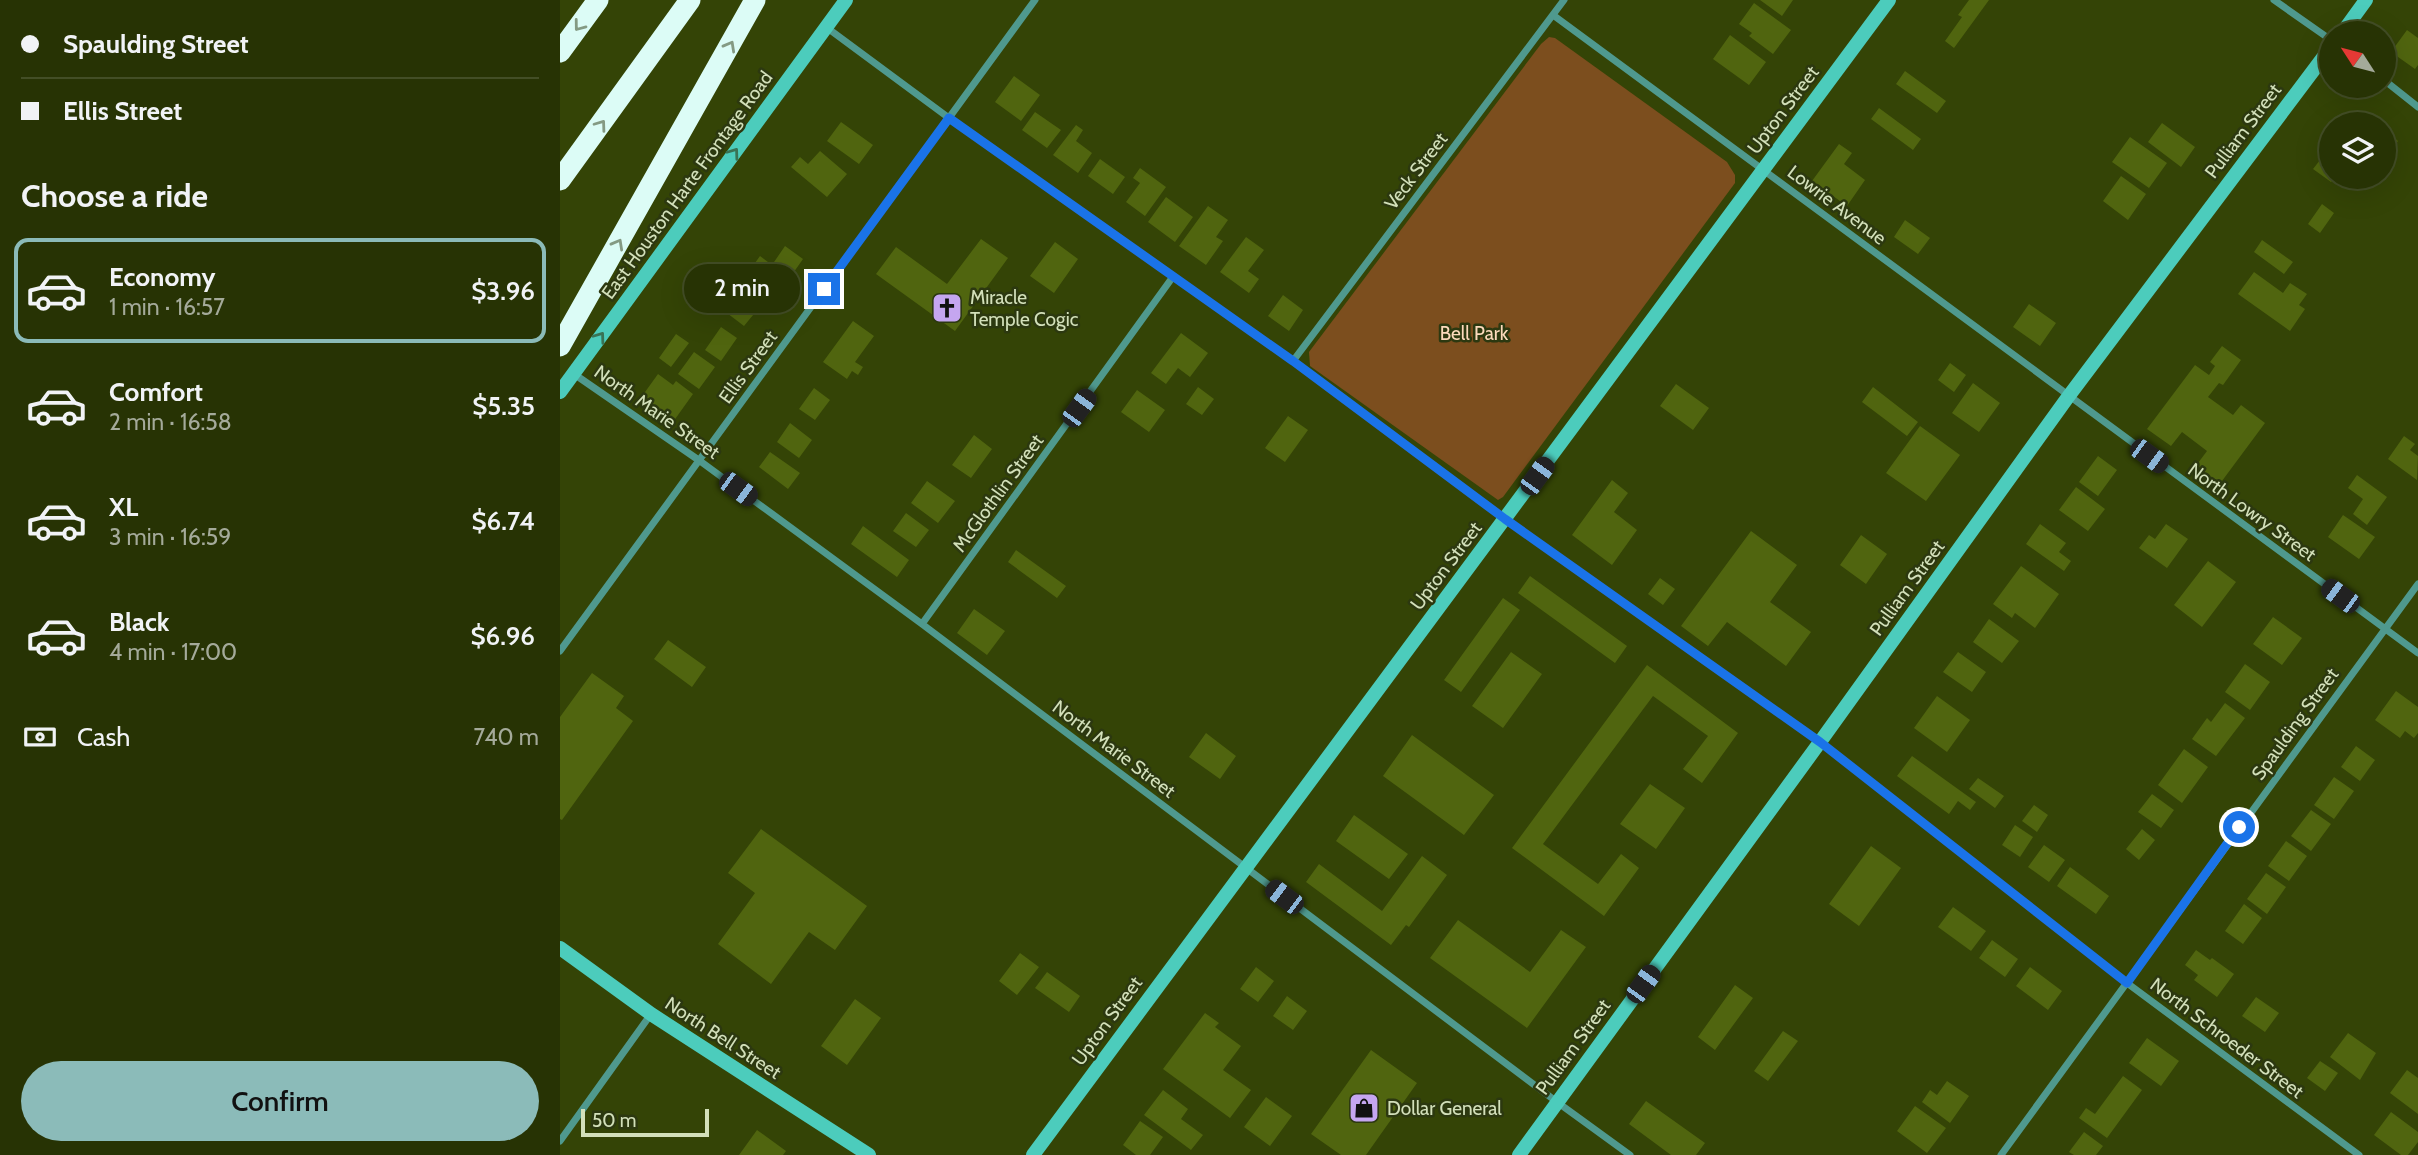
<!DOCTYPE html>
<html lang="en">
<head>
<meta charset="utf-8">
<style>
	:root { --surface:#273304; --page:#2f3b0e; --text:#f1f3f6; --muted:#a4aa9a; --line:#434e26; --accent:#8bbbb9 }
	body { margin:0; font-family:Cabin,sans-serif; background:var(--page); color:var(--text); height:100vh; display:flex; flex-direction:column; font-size:26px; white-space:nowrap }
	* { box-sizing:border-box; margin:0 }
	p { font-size:23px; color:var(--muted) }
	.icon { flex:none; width:38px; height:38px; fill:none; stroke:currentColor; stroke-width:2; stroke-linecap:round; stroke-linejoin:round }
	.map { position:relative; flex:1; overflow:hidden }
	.panel { display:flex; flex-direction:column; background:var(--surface); width:560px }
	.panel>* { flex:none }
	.top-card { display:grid; align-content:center; height:154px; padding:0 21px; background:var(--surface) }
	.needle { width:46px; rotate:306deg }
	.buttons { position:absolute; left:1759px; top:21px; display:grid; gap:14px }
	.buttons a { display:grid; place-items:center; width:77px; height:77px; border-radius:50%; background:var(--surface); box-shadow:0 7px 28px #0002,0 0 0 2px var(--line); font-size:35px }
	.scale { position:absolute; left:21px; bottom:18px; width:128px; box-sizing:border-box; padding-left:7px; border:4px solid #d3e0ba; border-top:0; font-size:19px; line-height:24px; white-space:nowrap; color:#d3e0ba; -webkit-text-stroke:5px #2c3810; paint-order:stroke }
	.end { position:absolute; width:32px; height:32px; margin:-16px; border:9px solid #1a73e8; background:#fff; box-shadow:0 0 0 4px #fff }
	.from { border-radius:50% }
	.bubble { position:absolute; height:49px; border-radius:24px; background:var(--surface); box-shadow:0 7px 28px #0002,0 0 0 2px var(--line); font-size:23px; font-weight:600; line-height:49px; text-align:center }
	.car { position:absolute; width:21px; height:42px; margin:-21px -10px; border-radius:9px; box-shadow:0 0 5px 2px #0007; background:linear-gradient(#222 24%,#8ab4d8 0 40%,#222 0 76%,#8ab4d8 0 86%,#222 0) }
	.top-card b { display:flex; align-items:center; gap:24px; height:66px; font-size:26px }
	.top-card b+b { border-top:2px solid var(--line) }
	.top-card i { width:18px; height:18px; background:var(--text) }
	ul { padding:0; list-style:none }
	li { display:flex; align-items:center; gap:21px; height:105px; margin:0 14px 10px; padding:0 7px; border:4px solid transparent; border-radius:14px }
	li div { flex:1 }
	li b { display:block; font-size:26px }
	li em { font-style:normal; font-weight:600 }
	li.on { border-color:var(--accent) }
	li>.icon { width:63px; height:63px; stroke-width:1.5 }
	h2 { padding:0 21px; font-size:32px; line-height:84px }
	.pay { display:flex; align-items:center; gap:18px; height:77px; padding:0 21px; font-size:26px }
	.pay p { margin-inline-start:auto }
	.primary-button { display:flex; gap:14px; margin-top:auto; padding:14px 21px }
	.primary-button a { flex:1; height:80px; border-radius:42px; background:var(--accent); color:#111; font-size:28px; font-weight:600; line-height:80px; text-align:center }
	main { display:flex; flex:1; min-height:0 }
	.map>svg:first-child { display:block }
	.green { fill:#7c4e1e }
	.building { fill:#50650f }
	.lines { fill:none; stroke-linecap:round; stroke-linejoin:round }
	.street { stroke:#4f998e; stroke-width:7 }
	.secondary { stroke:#4cccbc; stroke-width:14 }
	.highway { stroke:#dcfcf6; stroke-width:21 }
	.oneway { stroke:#849a83 }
	.oneway2 { stroke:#397355 }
	.route { stroke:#1a73e8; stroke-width:9 }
	.labels { text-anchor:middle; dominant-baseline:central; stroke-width:5; stroke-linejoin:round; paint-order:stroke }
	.street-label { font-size:19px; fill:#d3e0ba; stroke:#2c3810 }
	.poi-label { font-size:19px; fill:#d3e0ba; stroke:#2c3810; text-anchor:start }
	.park-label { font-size:19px; fill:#fcdabc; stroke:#2c3810 }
</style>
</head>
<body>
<main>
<section class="panel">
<div class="top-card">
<b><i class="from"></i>Spaulding Street</b>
<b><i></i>Ellis Street</b>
</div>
<h2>Choose a ride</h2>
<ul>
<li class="on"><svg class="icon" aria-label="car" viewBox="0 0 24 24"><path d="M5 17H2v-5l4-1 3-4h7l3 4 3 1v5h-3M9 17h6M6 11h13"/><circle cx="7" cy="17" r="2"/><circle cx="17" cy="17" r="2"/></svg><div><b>Economy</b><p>1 min · 16:57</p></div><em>$3.96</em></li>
<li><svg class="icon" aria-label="car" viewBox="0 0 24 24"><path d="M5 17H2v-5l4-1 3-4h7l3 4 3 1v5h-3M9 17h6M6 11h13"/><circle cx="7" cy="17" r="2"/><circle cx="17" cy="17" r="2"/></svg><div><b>Comfort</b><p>2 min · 16:58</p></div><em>$5.35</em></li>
<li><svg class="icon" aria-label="car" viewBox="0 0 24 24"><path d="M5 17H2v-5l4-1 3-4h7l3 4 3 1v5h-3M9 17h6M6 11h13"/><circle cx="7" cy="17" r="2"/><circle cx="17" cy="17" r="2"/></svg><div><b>XL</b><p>3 min · 16:59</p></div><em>$6.74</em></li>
<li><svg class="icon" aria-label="car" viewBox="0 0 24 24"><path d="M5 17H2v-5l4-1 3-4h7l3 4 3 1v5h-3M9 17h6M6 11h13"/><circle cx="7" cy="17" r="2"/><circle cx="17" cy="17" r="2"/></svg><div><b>Black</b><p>4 min · 17:00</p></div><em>$6.96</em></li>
</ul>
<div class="pay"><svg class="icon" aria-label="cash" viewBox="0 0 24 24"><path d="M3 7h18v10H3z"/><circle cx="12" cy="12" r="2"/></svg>Cash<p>740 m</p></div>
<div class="primary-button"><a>Confirm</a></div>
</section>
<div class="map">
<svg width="1858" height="1155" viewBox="0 0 1858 1155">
	<rect width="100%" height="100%" fill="#344406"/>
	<path class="green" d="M989 37 995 38 1167 162 1175 175V183L943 497 938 500 750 366 749 352 981 44Z"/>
	<path class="building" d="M1200 0H1233L1222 16Z
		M1409 0H1429L1394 48 1385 41 1402 17 1398 15Z
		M1194 3 1231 30 1213 54 1189 36 1192 33 1179 24Z
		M1847 30 1858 38V65L1855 69 1831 52Z
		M1170 35 1206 62 1189 85 1153 59Z
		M1345 71 1386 101 1377 113 1336 84Z
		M454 76 480 95 461 121 435 102Z
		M1319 108 1361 139 1353 150 1311 119Z
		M1797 111 1815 124H1787Z
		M475 112 501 130 487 148 462 130Z
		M281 122 313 145 299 164 267 141Z
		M1602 123 1635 147 1621 167 1588 142Z
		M516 125 523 130 516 141 532 153 518 173 493 155Z
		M1824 130 1838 141 1824 161Z
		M1570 137 1607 163 1589 188 1552 162Z
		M1279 144 1292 153 1284 164 1305 180 1287 206 1252 181Z
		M1771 146V177H1776L1771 182 1753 169Z
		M260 151 287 174 267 197 231 167 240 157 248 164Z
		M540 159 565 177 553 194 528 176Z
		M580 168 606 187 585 216 566 202 580 183 573 178Z
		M1561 176 1586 194 1568 220 1543 201Z
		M606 197 633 217 615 242 588 222Z
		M1762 204 1774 213 1760 233 1748 224Z
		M648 206 668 220 656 237 663 241 646 265 619 246Z
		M1345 220 1370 238 1358 254 1334 237Z
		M686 237 704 250 688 271 699 279 689 293 660 272Z
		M421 239 448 258 395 331 316 274 336 247 387 284Z
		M1702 240 1733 262 1724 274 1694 252Z
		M495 242 518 259 494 293 470 276Z
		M225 246 243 259 217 296 187 274 200 256 212 265Z
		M1694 272 1723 293 1730 283 1747 294 1739 305 1745 309 1730 331 1678 294Z
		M177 292 198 309 184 326 163 310Z
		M723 295 743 310 729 331 708 316Z
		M1469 304 1496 323 1480 346 1453 327Z
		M293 321 314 336 295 362 303 367 298 375 292 371 287 379 263 362Z
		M161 327 177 338 161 361 145 350Z
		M621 333 648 353 630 377 618 368 606 384 591 373Z
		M116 334 129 343 111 367 99 358Z
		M1662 346 1681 360 1663 385 1659 383 1648 397 1673 415 1681 405 1705 423 1659 485 1635 467 1647 451 1622 432 1611 446 1587 429 1635 365 1649 375 1655 366 1650 362Z
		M134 352 155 367 139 389 118 374Z
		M1390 363 1406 375 1394 392 1378 380Z
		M98 374 113 385 116 381 133 394 113 422 80 399Z
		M1413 383 1440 403 1419 432 1392 413Z
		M1116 384 1149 408 1133 430 1100 406Z
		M638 387 654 399 642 415 626 404Z
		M1313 387 1358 422 1347 436 1302 402Z
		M254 388 270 400 255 420 239 409Z
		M577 390 605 410 589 432 561 412Z
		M728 416 748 430 725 462 705 448Z
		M230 423 252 440 239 458 217 442Z
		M1360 426 1400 455 1366 501 1326 473Z
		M414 435 432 449 411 478 392 465Z
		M1844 436 1855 444 1850 450 1858 456 1857 480 1828 459Z
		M210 452 240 473 228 489 199 467Z
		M1538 456 1557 470 1538 496 1519 482Z
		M1797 475 1827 497 1807 525 1793 514 1803 499 1788 488Z
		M1052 480 1068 493 1054 512 1077 530 1052 565 1012 535Z
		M367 481 395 501 378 523 351 503Z
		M1516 487 1545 509 1528 531 1499 510Z
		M346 513 369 530 356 547 333 531Z
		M1783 515 1815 537 1799 559 1768 537Z
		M1480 524 1506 543 1499 552 1511 561 1504 571 1466 544Z
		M1606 524 1628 539 1607 568 1579 548 1589 535 1595 539Z
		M303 526 349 560 337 577 291 544Z
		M1191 531 1237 565 1210 602 1251 632 1226 666 1167 622 1148 646 1121 626Z
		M1301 535 1327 554 1306 584 1280 565Z
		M456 550 506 586 497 598 448 562Z
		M1648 561 1676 582 1642 627 1614 605Z
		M1461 566 1499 594 1475 628 1455 613 1452 618 1433 604Z
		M970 576 1067 646 1055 663 958 593Z
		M1100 578 1115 589 1103 605 1088 594Z
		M943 598 960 610 901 692 884 680Z
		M414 609 445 631 427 655 397 633Z
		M1713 617 1742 638 1722 665 1693 644Z
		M1429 619 1459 641 1442 663 1413 642Z
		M108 640 146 667 132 687 94 659Z
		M951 652 982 674 943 728 912 706Z
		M1398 652 1426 672 1412 692 1383 672Z
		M1685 664 1710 682 1690 710 1665 692Z
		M1087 665 1178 733 1142 783 1123 769 1148 736 1093 696 983 844 1038 884 1061 854 1079 868 1044 916 952 848Z
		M32 673 64 696 56 708 73 721 2 820 0 819V717Z
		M1836 691 1858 707V733L1854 738 1845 731 1840 738 1815 720Z
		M1377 696 1410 720 1387 752 1354 728Z
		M1665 703 1685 718 1656 756 1632 739 1647 718 1651 722Z
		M646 733 676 756 660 779 629 757Z
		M852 735 934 795 904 835 823 776Z
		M1796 746 1815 760 1800 781 1781 767Z
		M1624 749 1648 767 1622 803 1598 785Z
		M1352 756 1416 802 1410 810 1398 801 1389 814 1337 776Z
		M1774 777 1794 791 1774 819 1754 805Z
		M1418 778 1444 796 1435 808 1409 789Z
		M1090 784 1125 808 1096 849 1060 824Z
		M1592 794 1614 810 1601 828 1578 812Z
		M1474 805 1488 815 1477 832 1462 821Z
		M1751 810 1771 824 1751 851 1731 836Z
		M794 815 848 854 829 879 776 841Z
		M1455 825 1473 837 1460 857 1442 845Z
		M201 829 307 906 275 950 249 932 211 984 158 944 195 893 168 873Z
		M1582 829 1595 840 1579 860 1566 849Z
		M1726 841 1747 856 1729 881 1708 866Z
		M1484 845 1505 860 1489 882 1468 867Z
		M1311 846 1341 868 1299 926 1269 904Z
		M862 856 887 875 849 927 846 925 831 945 746 882 759 864 822 911Z
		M1510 867 1549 896 1536 914 1497 886Z
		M1706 873 1726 887 1707 914 1687 899Z
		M1684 904 1702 918 1683 944 1665 931Z
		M1393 907 1426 931 1411 951 1378 927Z
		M898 920 970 972 1001 930 1026 947 967 1028 870 958Z
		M1432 940 1458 959 1445 977 1419 958Z
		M1636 950 1650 960 1652 958 1674 974 1657 997 1634 980 1638 975 1625 965Z
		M460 953 479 967 457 995 439 981Z
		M696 967 714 981 698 1002 680 989Z
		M1470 967 1502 991 1488 1010 1456 986Z
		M487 972 520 996 509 1012 475 988Z
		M1175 985 1193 998 1155 1050 1138 1037Z
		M727 996 747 1011 733 1030 713 1016Z
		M1696 997 1719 1013 1705 1032 1682 1016Z
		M295 999 321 1018 287 1065 261 1046Z
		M645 1013 659 1023 655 1027 681 1046 663 1070 691 1090 670 1118 603 1069Z
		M1223 1031 1238 1041 1208 1081 1194 1071Z
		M1788 1033 1816 1053 1800 1080 1770 1057Z
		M1587 1038 1619 1061 1601 1086 1569 1063Z
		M811 1050 857 1083 806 1155H781L751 1134Z
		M1760 1061 1778 1073 1765 1091 1747 1078Z
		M1847 1070 1858 1078V1114L1830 1093Z
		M1563 1076 1582 1090 1547 1138 1519 1118 1526 1108 1535 1114Z
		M1387 1081 1409 1096 1390 1123 1362 1102 1370 1090 1377 1095Z
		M603 1090 628 1109 621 1119 643 1135 631 1150 584 1115Z
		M706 1097 732 1116 710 1146 684 1127Z
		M1086 1101 1145 1143 1136 1155H1111L1069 1124Z
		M1355 1106 1386 1128 1367 1153 1337 1131Z
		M1831 1112 1858 1132V1142L1848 1155H1841L1814 1135Z
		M580 1121 603 1137 590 1155H576L563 1145Z
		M197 1130 226 1151 223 1155H179Z
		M1524 1132 1543 1146 1536 1155H1514L1509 1152Z"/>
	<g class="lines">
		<path class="street" d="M1714 0 1771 40
			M993 15 1858 653
			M266 27 389 118 733 361 945 519 1260 742 1567 983 1799 1155
			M1824 80 1858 107
			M733 361 1004 0
			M14 374 140 461 362 624 997 1102 1070 1155
			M362 624 612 278
			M0 651 475 0
			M0 1141 91 1014
			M1441 1155 1858 584"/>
		<path class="secondary" d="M1782 33 1806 0
			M0 392 286 0
			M0 948 91 1014 309 1155
			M473 1155 1329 0
			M959 1155 1260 742 1508 397 1771 47"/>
		<path class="highway" d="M0 52 38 0
			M0 180 130 0
			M0 346 195 0"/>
	</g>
	<defs><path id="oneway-chevron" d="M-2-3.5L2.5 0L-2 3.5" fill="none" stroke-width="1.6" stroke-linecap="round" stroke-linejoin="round" transform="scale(1.75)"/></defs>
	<g class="oneway">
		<use href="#oneway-chevron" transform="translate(19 26) rotate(127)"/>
		<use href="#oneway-chevron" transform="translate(170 46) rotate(-61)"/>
		<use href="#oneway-chevron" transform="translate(41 125) rotate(-54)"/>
		<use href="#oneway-chevron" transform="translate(58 244) rotate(-61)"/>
	</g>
	<g class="oneway2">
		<use href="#oneway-chevron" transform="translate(174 153) rotate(-54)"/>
		<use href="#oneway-chevron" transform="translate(40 337) rotate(-54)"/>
	</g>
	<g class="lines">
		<path class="route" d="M264 289 389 118 733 361 945 519 1260 742 1567 983 1679 827"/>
	</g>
	<defs>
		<g id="church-square" transform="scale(1.575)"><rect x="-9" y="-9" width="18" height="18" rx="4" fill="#c5a6f0" stroke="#2c3810"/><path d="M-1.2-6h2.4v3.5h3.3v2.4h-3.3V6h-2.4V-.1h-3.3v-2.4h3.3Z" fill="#111"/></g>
		<g id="shop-square" transform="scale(1.575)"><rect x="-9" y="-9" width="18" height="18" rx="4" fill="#c5a6f0" stroke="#2c3810"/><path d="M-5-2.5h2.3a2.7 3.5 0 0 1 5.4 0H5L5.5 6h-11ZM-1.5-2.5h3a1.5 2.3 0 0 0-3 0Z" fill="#111"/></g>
	</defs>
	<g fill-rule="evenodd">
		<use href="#church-square" x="387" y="308"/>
		<use href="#shop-square" x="804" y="1108"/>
	</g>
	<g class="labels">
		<g class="street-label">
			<text transform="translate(1223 110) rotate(-53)">Upton Street</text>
			<text transform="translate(1683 131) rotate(-53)">Pulliam Street</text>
			<text transform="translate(856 171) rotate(-53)">Veck Street</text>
			<text transform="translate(127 185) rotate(-54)">East Houston Harte Frontage Road</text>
			<text transform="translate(1277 205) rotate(37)">Lowrie Avenue</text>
			<text transform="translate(188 367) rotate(-54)">Ellis Street</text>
			<text transform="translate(97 412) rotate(35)">North Marie Street</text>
			<text transform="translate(438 493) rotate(-54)">McGlothlin Street</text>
			<text transform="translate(1692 512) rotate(36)">North Lowry Street</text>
			<text transform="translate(886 566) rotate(-53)">Upton Street</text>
			<text transform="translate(1347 588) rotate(-54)">Pulliam Street</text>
			<text transform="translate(1735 724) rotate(-54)">Spaulding Street</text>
			<text transform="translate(554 749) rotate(37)">North Marie Street</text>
			<text transform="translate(547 1021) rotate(-54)">Upton Street</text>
			<text transform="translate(163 1038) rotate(33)">North Bell Street</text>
			<text transform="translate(1667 1038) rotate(37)">North Schroeder Street</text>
			<text transform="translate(1013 1047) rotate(-54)">Pulliam Street</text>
		</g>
		<g class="poi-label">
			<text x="410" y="297">Miracle<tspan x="410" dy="22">Temple Cogic</tspan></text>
			<text x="827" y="1108">Dollar General</text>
		</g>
		<g class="park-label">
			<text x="914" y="333">Bell Park</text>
		</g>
	</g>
</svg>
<div class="buttons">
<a><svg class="needle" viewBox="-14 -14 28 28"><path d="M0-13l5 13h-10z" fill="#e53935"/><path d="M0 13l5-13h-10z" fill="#a4aa9a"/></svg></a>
<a><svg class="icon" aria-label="layers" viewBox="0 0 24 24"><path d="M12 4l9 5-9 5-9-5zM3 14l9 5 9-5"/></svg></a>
</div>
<div class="scale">50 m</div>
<i class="end from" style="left:1679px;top:827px"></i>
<i class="end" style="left:264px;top:289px"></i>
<div class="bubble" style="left:124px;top:264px;width:116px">2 min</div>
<i class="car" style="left:519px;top:408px;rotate:36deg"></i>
<i class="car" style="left:1589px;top:456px;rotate:126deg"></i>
<i class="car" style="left:977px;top:476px;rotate:36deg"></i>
<i class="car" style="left:178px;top:489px;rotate:126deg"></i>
<i class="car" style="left:1780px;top:596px;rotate:306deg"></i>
<i class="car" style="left:724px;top:897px;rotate:307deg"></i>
<i class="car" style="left:1083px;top:984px;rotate:36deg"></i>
</div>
</main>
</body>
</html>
